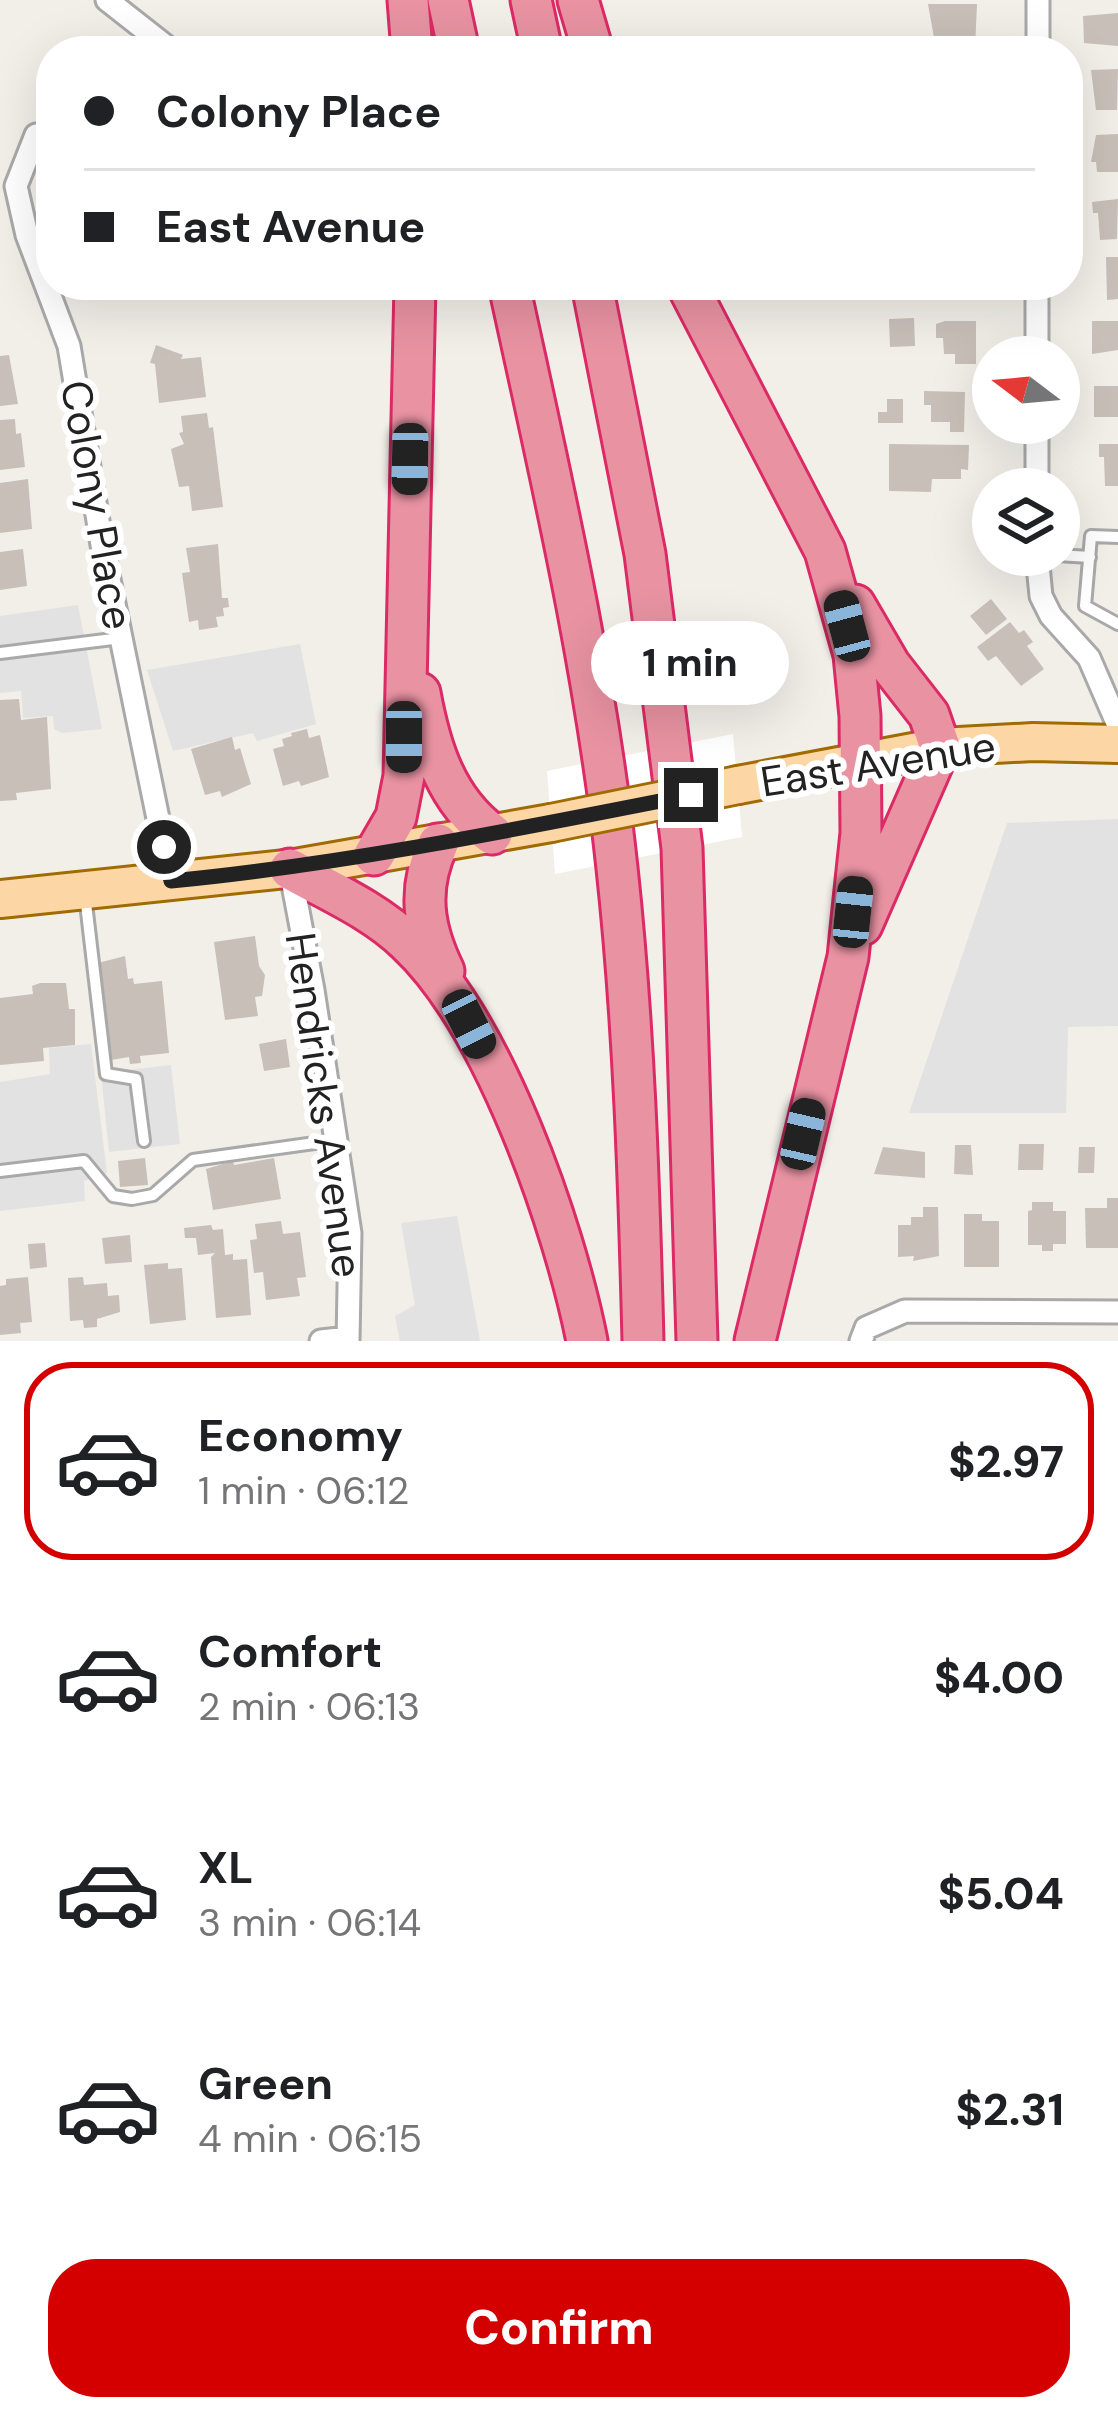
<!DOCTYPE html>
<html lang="en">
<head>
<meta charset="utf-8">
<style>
	:root { --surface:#fff; --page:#f6f6f6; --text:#202124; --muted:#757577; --line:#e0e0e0; --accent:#d40000 }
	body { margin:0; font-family:"DM Sans",sans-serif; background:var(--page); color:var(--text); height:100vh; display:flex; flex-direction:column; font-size:45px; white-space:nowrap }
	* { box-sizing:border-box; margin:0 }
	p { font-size:39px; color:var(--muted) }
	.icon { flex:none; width:66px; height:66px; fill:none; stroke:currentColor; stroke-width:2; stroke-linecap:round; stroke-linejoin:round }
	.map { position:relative; height:1341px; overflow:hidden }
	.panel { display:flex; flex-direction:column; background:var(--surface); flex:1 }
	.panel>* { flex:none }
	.top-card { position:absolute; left:36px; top:36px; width:1047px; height:264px; border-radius:48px; box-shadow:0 12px 48px #0002; display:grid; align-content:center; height:264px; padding:0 48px; background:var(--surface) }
	.needle { width:78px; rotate:286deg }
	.buttons { position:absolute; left:972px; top:336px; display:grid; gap:24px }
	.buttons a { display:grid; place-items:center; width:108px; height:108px; border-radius:50%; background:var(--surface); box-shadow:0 12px 48px #0002; font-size:60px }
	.end { position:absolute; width:54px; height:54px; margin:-27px; border:15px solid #222; background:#fff; box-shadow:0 0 0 6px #fff }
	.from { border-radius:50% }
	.bubble { position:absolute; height:84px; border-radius:42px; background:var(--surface); box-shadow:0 12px 48px #0002; font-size:39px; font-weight:800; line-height:84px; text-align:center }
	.car { position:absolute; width:36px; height:72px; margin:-36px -18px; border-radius:15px; box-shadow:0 0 9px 3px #0007; background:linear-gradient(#222 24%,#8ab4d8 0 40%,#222 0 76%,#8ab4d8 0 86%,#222 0) }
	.top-card b { display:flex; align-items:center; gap:42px; height:114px; font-size:45px }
	.top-card b+b { border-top:3px solid var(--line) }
	.top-card i { width:30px; height:30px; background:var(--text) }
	ul { padding:21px 0 0; list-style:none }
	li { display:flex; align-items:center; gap:36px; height:198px; margin:0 24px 18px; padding:0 24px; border:6px solid transparent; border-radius:48px }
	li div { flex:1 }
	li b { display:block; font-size:45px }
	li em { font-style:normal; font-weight:800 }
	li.active { border-color:var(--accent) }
	li>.icon { width:108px; height:108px; stroke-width:1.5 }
	.cta { display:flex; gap:24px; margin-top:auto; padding:24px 48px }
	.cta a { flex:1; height:138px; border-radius:48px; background:var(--accent); color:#fff; font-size:48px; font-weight:800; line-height:138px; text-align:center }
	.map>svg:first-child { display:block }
	.parking { fill:#e2e2e2 }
	.pier { fill:#fff }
	.building { fill:#c7bfb8 }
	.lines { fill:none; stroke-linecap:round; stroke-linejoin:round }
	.service-casing { stroke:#a9a9a9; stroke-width:16 }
	.minor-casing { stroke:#a9a9a9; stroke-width:27 }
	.primary-casing { stroke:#a06b00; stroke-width:42 }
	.motorway-casing { stroke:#dc2a67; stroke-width:45 }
	.service { stroke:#fff; stroke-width:10 }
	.minor { stroke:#fff; stroke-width:21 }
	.primary { stroke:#fcd6a4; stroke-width:36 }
	.motorway { stroke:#e892a2; stroke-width:39 }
	.primary-bridge-casing { stroke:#a06b00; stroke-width:42; stroke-linecap:butt }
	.primary-bridge { stroke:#fcd6a4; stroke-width:36 }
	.route { stroke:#222; stroke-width:15 }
	.labels { text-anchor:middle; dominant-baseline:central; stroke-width:12; stroke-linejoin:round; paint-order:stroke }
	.street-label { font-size:42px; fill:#222; stroke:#fff }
</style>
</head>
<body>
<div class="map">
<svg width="1118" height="1341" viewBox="0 0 1118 1341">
	<rect width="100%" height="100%" fill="#f2efe9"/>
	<path class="parking" d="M78 605 102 729 62 733 54 729 53 716 23 718 21 691 0 693V616Z
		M300 644 316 724 257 741 253 733 173 751 147 670Z
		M1118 819V1026L1068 1027 1066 1113H909L1007 823Z
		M91 1044 107 1173 84 1181 85 1201 0 1211V1082L50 1074 49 1048Z
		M171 1065 180 1144 109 1152 101 1073Z
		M457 1216 480 1341H400L395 1316 415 1305 401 1223Z"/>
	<path class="pier" d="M733 734 742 837 555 874 547 771Z"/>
	<path class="building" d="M928 4H977L975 49H952V38H934Z
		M1118 13V46L1084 43 1083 16Z
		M1118 69 1117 110H1096L1091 70Z
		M1118 134V172H1097L1096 162H1091L1096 135Z
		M1118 199 1117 239 1100 240 1098 213H1093L1092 202Z
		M1106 257H1118V299L1107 300Z
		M928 285H975V299L928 300V295H917V288Z
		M914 318 915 346 890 347 889 319Z
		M945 321H976V364H955V354H944L943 338H936V324Z
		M1092 321H1118V350L1092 354Z
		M156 345 183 355 181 359 201 357 206 397 159 403 155 364 150 363Z
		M9 355 18 404 0 406V356Z
		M1094 386H1118V417H1094Z
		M924 391 965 392 964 432H950V422H931V405H924Z
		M887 399H903V423H878V412H887Z
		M207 413 209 428 213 427 223 507 192 511 189 486 179 487 171 449 184 444 179 433 183 432 181 416Z
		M15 419 16 434 21 433 25 467 0 470V420Z
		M889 444 969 445 968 470 961 469V479H932L931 492 889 491Z
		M1099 444H1118V486H1105L1104 457H1099Z
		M28 479 32 529 0 533V483Z
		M218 544 222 598H228L229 607 223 608 224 616 216 617 218 627 199 630 198 620 189 622 182 573 190 572 186 548Z
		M23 549 27 586 0 590V552Z
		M991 599 1007 619 986 635 970 616Z
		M1010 622 1019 633 1024 630 1033 642 1027 646 1044 669 1021 686 996 656 988 661 977 647Z
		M19 699 21 720 47 717 51 789 16 793 17 800 0 801V700Z
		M307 729 309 738 320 735 329 777 301 786 299 781 283 786 273 749 284 746 282 739 292 736 291 733Z
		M232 737 235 750 240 748 251 784 222 797 220 791 205 795 191 749Z
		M255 936 259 966 265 975 262 996 255 997 258 1016 225 1020 214 942Z
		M125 956 128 979 133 978 134 984 162 981 169 1053 140 1056 141 1063 130 1064 129 1057 111 1060 98 963Z
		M40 983H66L69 1009H75V1045L43 1048 44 1061 0 1065V998L33 994 32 986Z
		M286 1039 290 1067 264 1071 259 1044Z
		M1019 1144H1044L1043 1170H1018Z
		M955 1145H971L973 1175 954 1174Z
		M883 1147 925 1152V1178L874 1174Z
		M1079 1147H1095L1094 1173H1078Z
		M145 1158 148 1185 120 1187 118 1161Z
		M274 1158 281 1199 213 1210 206 1169 233 1161 234 1165Z
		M1107 1198H1118V1248H1086L1085 1208H1107Z
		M1032 1202H1053V1211H1066V1244H1053V1251H1042V1245H1028V1211L1032 1210Z
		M923 1207H938L939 1256 913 1261 914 1256 898 1257V1225H911V1217H923Z
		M964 1214H982V1221H999V1267H964Z
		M281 1221 283 1234 300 1232 306 1277 297 1278 300 1296 266 1300 263 1272 254 1273 250 1240 257 1239 255 1224Z
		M211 1225 213 1230 223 1229 225 1255 233 1254V1260L247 1259 251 1315 216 1318 211 1257 215 1253 198 1255 196 1238H185L184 1228Z
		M130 1235 132 1262 105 1264 102 1238Z
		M45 1243 47 1267 30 1269 28 1244Z
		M168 1263V1269L182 1268 186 1320 150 1324 144 1265Z
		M28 1277 32 1322 20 1323 21 1333 0 1335V1286L6 1285V1279Z
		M83 1277 84 1285 107 1283 108 1296 119 1295 120 1312 97 1319V1327L84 1328 83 1320 70 1321 68 1278Z"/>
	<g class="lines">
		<g class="service-casing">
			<path id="service" d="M1118 537 1091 536 1085 606 1118 624
				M1057 555 1090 557
				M0 653 121 638
				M85 895 106 1074 136 1079 144 1141
				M0 1171 84 1161 113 1196 132 1199 153 1195 193 1160 336 1140"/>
		</g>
		<g class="minor-casing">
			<path id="minor" d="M107 0 172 51
				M1038 51V0
				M36 135 16 186 27 235 69 346 102 545 171 882
				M1037 357V285
				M1037 489V423
				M1037 555 1041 596 1051 616 1089 658 1118 725
				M290 869 313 990 350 1233 348 1341
				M321 1341 348 1338
				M861 1341 866 1328 905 1311 1118 1312"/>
		</g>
		<g class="primary-casing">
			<path id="primary" d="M738 785 940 747 1033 742 1118 744
				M0 899 295 868 551 823"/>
		</g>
		<g class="motorway-casing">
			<path id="motorway" d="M408 0 412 51
				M448 0 459 51
				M531 0 542 51
				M578 0 593 51
				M509 285C551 478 596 671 617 868 634 1025 639 1183 643 1341
				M592 285 645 554 682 848 697 1341
				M687 285 825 551 854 655 860 716 861 833 848 957 755 1341
				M855 605 890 665 929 715 940 747 862 925
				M420 693C430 748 446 800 492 834
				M438 844C417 889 423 928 444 971
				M374 855 396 817 404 776 415 285
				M290 869C329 891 374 910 407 942 494 1023 564 1225 587 1341"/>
		</g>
		<use href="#service" class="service"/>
		<use href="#minor" class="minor"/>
		<use href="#primary" class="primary"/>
		<use href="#motorway" class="motorway"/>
		<g class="primary-bridge-casing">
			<path id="primary-bridge" d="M551 823 738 785"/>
		</g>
		<use href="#primary-bridge" class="primary-bridge"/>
	</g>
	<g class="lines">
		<path class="route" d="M164 847 171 881C346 864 518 829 691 795"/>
	</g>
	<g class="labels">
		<g class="street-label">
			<text transform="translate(97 505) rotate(80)">Colony Place</text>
			<text transform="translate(878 764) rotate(-9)">East Avenue</text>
			<text transform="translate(324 1105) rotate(82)">Hendricks Avenue</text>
		</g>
	</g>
</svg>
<div class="buttons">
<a><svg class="needle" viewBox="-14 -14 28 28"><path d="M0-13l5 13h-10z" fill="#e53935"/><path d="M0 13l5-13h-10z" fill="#757577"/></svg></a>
<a><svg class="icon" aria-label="layers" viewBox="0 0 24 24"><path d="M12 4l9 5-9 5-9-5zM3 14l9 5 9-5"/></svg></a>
</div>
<i class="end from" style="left:164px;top:847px"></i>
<i class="end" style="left:691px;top:795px"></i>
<div class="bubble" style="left:591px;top:621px;width:198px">1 min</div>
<i class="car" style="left:410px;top:459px;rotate:181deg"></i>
<i class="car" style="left:847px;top:626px;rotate:345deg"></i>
<i class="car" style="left:404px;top:737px;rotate:180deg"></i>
<i class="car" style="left:853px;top:912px;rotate:6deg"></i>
<i class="car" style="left:469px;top:1024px;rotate:153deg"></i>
<i class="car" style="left:803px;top:1134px;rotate:13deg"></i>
<div class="top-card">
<b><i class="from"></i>Colony Place</b>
<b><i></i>East Avenue</b>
</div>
</div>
<section class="panel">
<ul>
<li class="active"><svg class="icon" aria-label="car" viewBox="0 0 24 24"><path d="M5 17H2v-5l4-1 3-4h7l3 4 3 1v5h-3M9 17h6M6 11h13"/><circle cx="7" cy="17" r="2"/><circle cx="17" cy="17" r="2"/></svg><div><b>Economy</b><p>1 min · 06:12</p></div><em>$2.97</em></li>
<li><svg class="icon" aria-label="car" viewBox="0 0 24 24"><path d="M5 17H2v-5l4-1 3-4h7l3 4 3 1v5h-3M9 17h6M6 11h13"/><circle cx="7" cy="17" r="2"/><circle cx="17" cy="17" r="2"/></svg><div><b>Comfort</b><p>2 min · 06:13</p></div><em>$4.00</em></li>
<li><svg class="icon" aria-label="car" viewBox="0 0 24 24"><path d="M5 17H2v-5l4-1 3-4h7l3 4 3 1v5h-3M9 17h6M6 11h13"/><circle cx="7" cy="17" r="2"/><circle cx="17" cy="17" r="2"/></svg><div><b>XL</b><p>3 min · 06:14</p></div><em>$5.04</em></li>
<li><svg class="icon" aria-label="car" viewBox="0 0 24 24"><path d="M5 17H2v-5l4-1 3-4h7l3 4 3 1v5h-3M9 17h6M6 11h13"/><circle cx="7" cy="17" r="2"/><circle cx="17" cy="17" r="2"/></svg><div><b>Green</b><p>4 min · 06:15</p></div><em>$2.31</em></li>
</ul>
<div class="cta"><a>Confirm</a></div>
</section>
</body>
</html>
